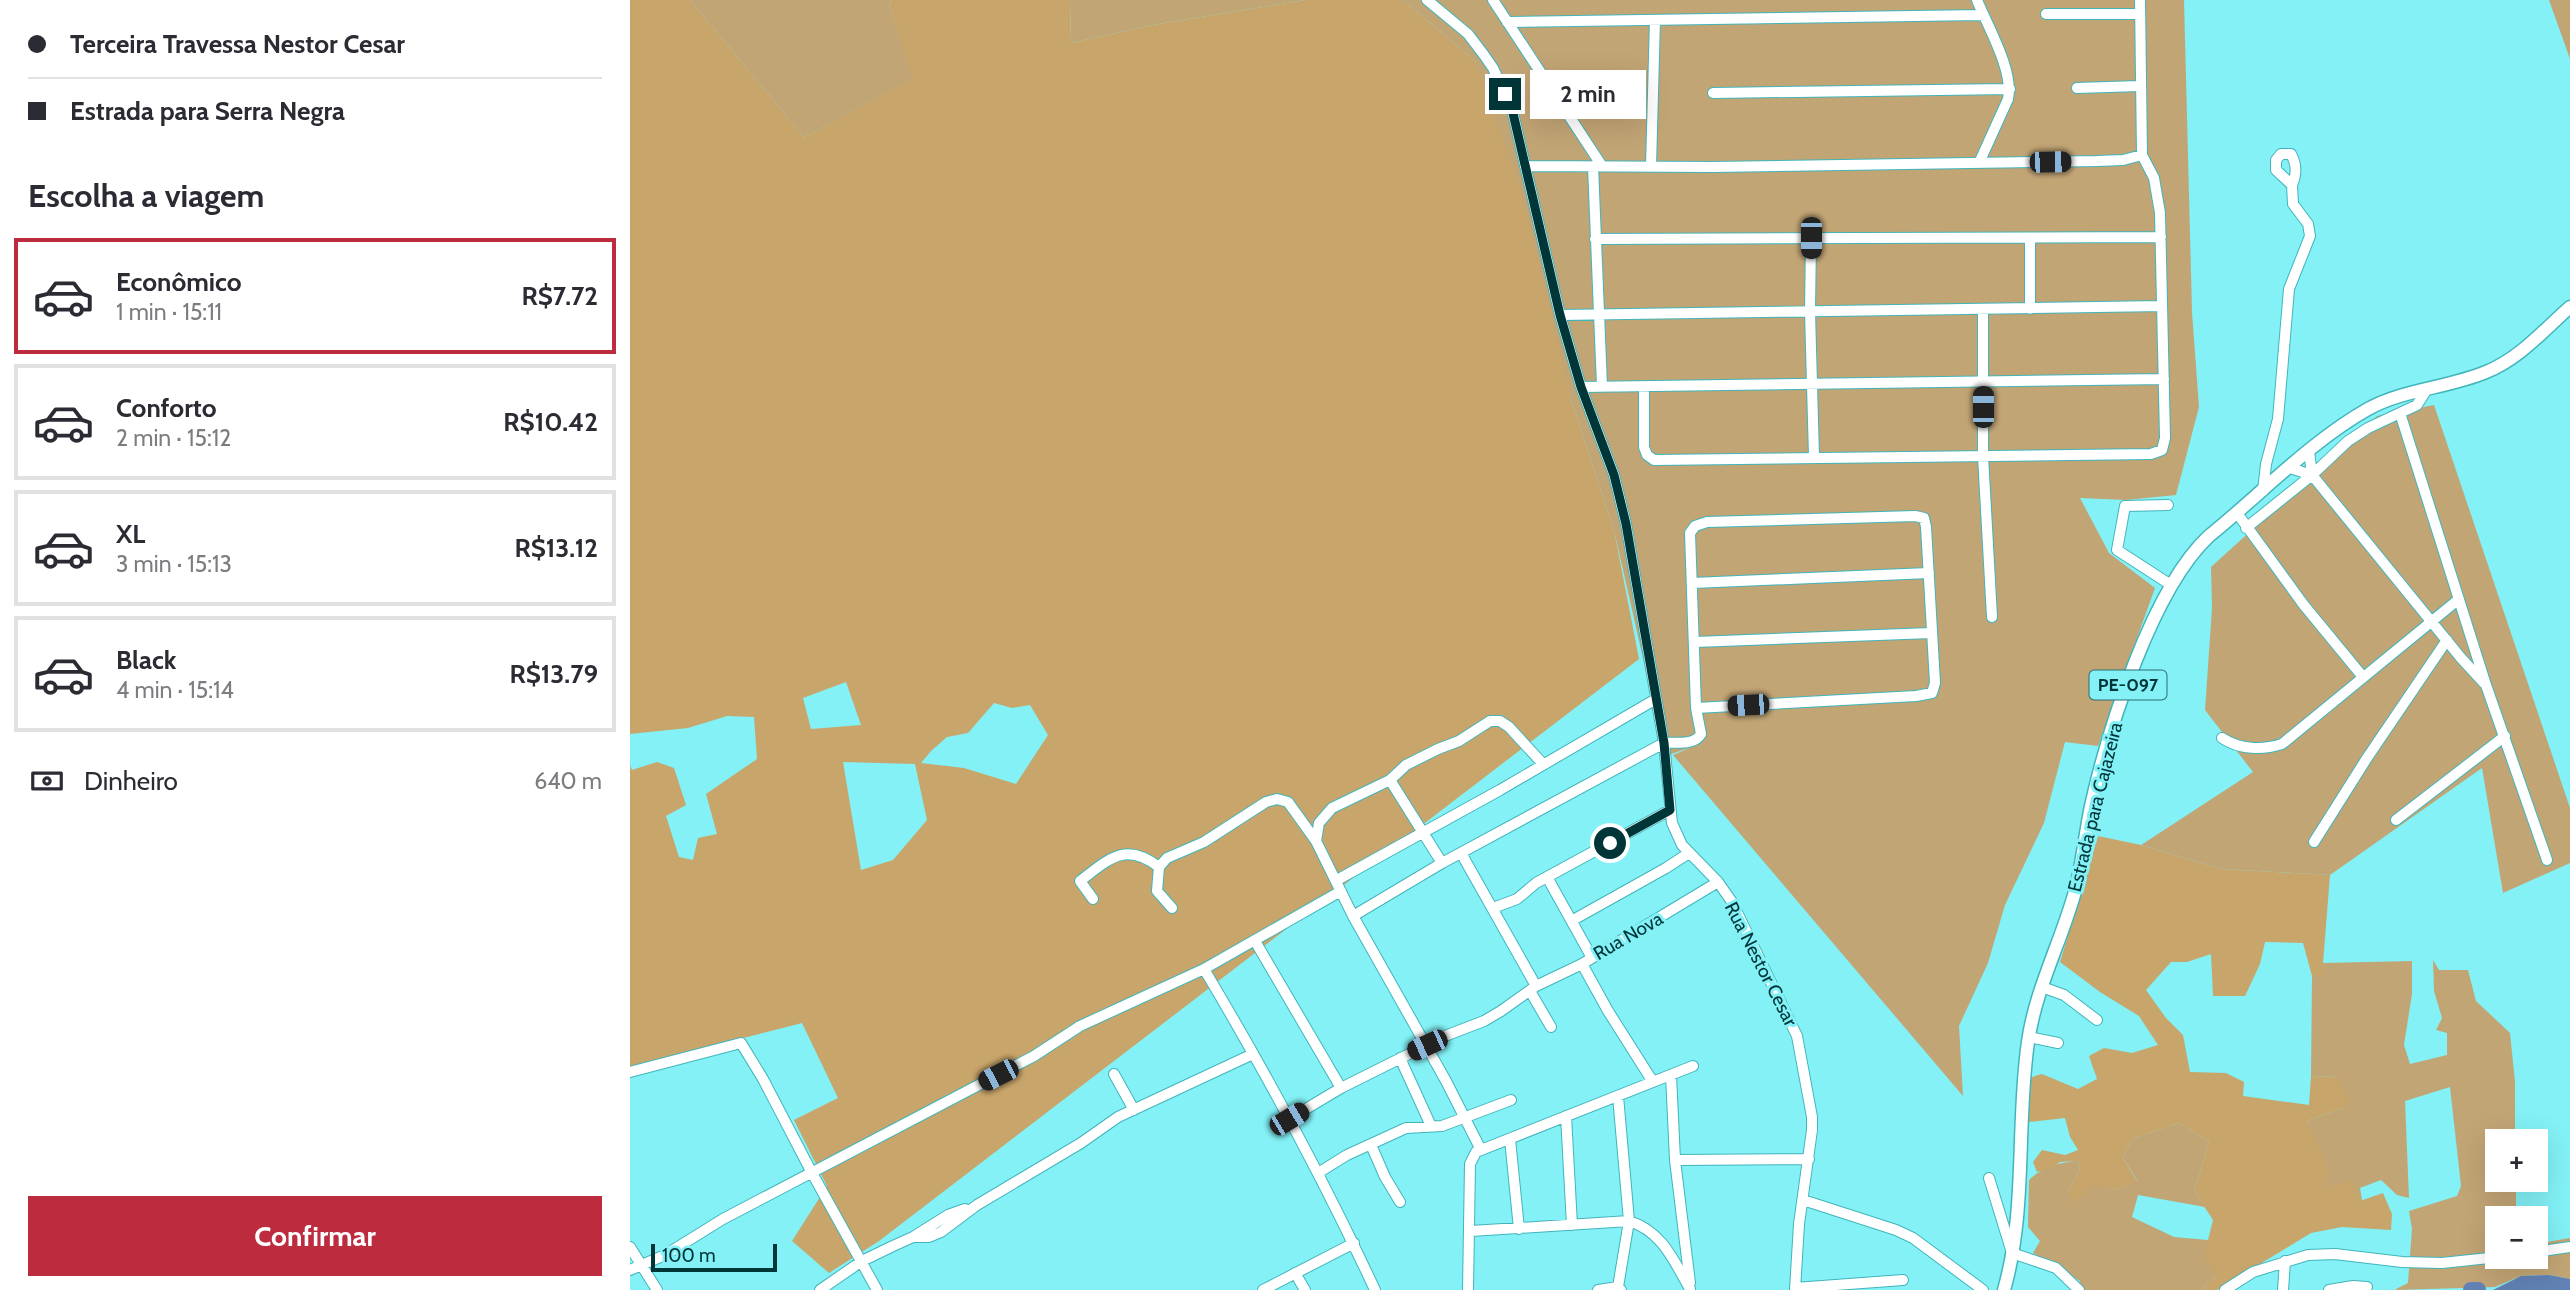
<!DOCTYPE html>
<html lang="pt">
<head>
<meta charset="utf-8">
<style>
	:root { --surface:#fff; --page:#f2f2f3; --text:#2b2b33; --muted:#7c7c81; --line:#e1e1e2; --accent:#bd2c3e }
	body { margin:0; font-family:Cabin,sans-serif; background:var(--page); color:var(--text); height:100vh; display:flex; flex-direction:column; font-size:26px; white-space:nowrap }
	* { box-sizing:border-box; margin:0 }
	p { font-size:23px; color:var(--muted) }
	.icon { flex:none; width:38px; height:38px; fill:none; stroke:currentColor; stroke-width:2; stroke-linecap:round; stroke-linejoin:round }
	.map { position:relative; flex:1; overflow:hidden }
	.drawer { display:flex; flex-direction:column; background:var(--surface); width:630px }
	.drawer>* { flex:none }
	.top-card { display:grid; align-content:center; height:154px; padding:0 28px; background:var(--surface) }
	.controls { position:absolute; left:1855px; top:1129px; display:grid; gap:14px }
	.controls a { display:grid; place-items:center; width:63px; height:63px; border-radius:0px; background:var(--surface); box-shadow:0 7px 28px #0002; font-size:35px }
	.scale { position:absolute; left:21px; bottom:18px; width:126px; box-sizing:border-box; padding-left:7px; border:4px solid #013639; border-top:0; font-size:19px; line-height:24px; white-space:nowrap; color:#013639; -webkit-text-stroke:5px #83f1f6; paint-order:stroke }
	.end { position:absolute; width:32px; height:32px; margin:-16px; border:9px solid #013639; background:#fff; box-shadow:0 0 0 4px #fff }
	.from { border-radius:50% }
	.bubble { position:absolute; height:49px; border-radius:0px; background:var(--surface); box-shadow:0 7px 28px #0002; font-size:23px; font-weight:700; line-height:49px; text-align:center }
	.car { position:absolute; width:21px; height:42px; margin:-21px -10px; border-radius:9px; box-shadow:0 0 5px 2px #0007; background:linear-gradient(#222 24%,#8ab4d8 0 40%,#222 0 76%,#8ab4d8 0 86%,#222 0) }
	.top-card b { display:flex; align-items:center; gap:24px; height:66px; font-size:26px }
	.top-card b+b { border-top:2px solid var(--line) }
	.top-card i { width:18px; height:18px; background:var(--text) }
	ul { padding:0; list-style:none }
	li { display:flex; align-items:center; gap:21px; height:116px; margin:0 14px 10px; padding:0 14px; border:4px solid var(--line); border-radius:0px }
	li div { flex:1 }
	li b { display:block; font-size:26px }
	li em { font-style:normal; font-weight:700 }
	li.on { border-color:var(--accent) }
	li>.icon { width:63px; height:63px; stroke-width:1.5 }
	h2 { padding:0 28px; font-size:32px; line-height:84px }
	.pay { display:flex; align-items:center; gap:18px; height:77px; padding:0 28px; font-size:26px }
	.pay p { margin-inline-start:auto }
	.cta { display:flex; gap:14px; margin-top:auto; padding:14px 28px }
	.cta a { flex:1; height:80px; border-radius:0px; background:var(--accent); color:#fff; font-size:28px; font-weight:700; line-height:80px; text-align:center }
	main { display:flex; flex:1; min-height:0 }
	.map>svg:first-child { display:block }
	.green { fill:#c2a575 }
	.forest { fill:#c8a56a; fill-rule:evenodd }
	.water { fill:#6282b5 }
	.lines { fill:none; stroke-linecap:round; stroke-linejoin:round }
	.river { stroke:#6282b5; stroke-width:16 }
	.minor-casing { stroke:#42b5bb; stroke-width:12 }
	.major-casing { stroke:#42b5bb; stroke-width:15 }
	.minor { stroke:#fff; stroke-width:10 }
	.major { stroke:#fff; stroke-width:12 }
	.route { stroke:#013639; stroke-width:9 }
	.labels { text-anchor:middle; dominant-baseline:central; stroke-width:6; stroke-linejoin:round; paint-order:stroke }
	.shield { fill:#83f1f6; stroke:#286e72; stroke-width:2 }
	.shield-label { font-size:18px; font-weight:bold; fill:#013639 }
	.street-label { font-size:19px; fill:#013639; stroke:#83f1f6 }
</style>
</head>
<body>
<main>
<section class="drawer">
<div class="top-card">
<b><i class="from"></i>Terceira Travessa Nestor Cesar</b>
<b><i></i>Estrada para Serra Negra</b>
</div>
<h2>Escolha a viagem</h2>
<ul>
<li class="on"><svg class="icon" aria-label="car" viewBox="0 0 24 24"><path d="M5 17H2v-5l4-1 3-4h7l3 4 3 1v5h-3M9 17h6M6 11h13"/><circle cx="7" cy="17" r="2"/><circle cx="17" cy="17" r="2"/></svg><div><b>Econômico</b><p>1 min · 15:11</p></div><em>R$7.72</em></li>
<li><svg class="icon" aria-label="car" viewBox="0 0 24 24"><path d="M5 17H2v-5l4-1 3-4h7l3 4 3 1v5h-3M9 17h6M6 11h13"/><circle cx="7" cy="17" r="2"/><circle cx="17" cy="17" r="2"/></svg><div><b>Conforto</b><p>2 min · 15:12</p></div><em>R$10.42</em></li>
<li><svg class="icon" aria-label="car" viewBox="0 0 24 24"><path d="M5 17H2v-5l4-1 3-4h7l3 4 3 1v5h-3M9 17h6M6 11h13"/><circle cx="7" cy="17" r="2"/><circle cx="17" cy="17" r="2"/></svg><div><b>XL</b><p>3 min · 15:13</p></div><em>R$13.12</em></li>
<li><svg class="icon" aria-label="car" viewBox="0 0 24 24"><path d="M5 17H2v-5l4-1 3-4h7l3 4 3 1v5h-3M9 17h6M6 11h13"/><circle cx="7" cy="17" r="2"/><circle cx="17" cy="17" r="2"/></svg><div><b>Black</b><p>4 min · 15:14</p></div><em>R$13.79</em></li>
</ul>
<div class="pay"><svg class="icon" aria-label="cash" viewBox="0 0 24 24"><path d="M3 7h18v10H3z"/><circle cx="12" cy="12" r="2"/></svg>Dinheiro<p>640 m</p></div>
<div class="cta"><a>Confirmar</a></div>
</section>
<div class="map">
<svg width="1940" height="1290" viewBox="0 0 1940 1290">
	<rect width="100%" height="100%" fill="#83f1f6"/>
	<path class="green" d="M60 0H262L259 5 283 79 174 137Z
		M440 0H675L522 25 441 43Z
		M773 0H1554L1562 312 1569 407 1546 495 1496 500 1450 498 1479 553 1525 588 1468 746 1435 742 1414 823 1375 905 1358 963 1329 1026 1333 1096 1043 755 1062 747 1035 756 984 530 941 399 845 61Z
		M1919 0H1940V59Z
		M1804 405 1940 808V863L1873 893 1852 768 1700 875 1592 869 1511 845 1623 772 1575 710 1582 608 1581 567 1747 416Z
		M1803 960 1809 970H1838L1846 1001 1880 1033 1885 1082V1141H1867V1180H1886V1206L1901 1212 1904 1218H1867V1256H1906V1244L1940 1238V1279L1919 1275 1891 1276 1865 1287 1764 1290 1778 1283 1782 1229 1779 1211 1827 1196 1831 1186 1820 1087 1775 1101 1779 1198 1767 1195 1751 1180 1730 1188 1732 1200 1730 1202 1696 1188 1677 1121 1713 1108 1707 1077 1681 1076 1682 976H1692V963L1782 961V994L1774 1045 1780 1064 1817 1055V1033L1806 1030 1812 1018 1804 991Z
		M1549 1123 1579 1142 1564 1191 1575 1207 1508 1195 1502 1217 1544 1237 1578 1240 1586 1277 1574 1285 1575 1290H1444L1450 1281 1403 1253 1410 1241 1398 1227 1399 1180C1412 1167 1430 1162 1448 1161L1450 1169 1438 1192 1463 1184 1487 1190 1507 1180 1493 1158 1502 1139Z"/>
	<path class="forest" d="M0 0H60L174 137 282 79 259 5 262 0H440L441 43 522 25 675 0H773L845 61 891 190 941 399 984 530 1009 659 249 1241 199 1273 162 1241 197 1186 164 1120 208 1098 172 1023 0 1067V765L2 770 27 762 44 768 56 805 36 816 49 857 63 860 68 838 87 834 76 794 127 759 124 717 97 716 58 728 0 734ZM216 682 231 725 181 729 173 698ZM364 703 382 708 400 705 418 735 386 784 334 768 291 763 301 751 317 737 338 733ZM213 762 285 764 297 820 263 860 231 870Z
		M1468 836 1511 845 1592 869 1700 875 1692 976H1682L1673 943 1635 942 1630 964 1615 996H1583L1581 954 1557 962H1541L1516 990 1536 1018 1553 1035 1560 1072 1596 1073 1614 1082 1613 1096 1679 1105 1681 1076 1707 1077 1721 1102 1713 1108 1677 1121 1698 1169 1696 1187 1722 1181 1730 1201 1753 1193 1762 1214 1761 1230 1712 1227 1681 1233 1587 1290H1575L1574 1285 1586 1277 1574 1256 1583 1220 1564 1191 1579 1142 1549 1123 1502 1139 1493 1158 1507 1181 1487 1190 1463 1185 1444 1203 1438 1192 1450 1169 1448 1161 1430 1162 1422 1168 1407 1172 1403 1162 1412 1150 1435 1155 1448 1150 1440 1137 1435 1118 1399 1122V1078L1412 1074 1448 1089 1467 1079 1459 1056 1474 1048 1502 1053 1528 1045 1509 1016 1470 992 1430 962Z"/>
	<path class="water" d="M1919 1275 1940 1279V1290H1863L1891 1276Z"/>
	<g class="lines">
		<path class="river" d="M1841 1290H1848"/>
		<g class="minor-casing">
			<path id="minor" d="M797 0 838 34 854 55 863 68 882 109 930 315 951 387 984 475 996 524 1034 743 1042 823 1052 845 1088 882 1102 902 1167 1036 1182 1117V1130L1169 1224 1165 1290
				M863 0 972 166
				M1347 0C1358 27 1384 71 1378 99L1349 163
				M1416 14H1510
				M877 22 1353 15
				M1447 88 1510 86
				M1083 93 1380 89
				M895 166 1083 167 1467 161 1493 160 1512 155
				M963 166 972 386
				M1021 166 1025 20
				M1181 238 1180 312 1184 457
				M965 239 1531 237
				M1400 309V238
				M1353 310V456L1362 617
				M930 315 1532 306
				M951 387 1534 379
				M1014 387V447L1017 455 1024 460 1521 454 1532 450 1535 438 1530 213 1524 178 1512 155 1510 0
				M1770 413 1856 685 1917 860
				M1679 451 1682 475
				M1660 468 1682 475 1831 658 1854 683
				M1633 491 1636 464 1648 419 1659 289 1680 236 1678 224 1663 204 1662 185 1646 170V160L1651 154H1661C1667 165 1667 174 1662 185
				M1538 505 1495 506 1487 550 1541 585
				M1607 513 1673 604 1733 677
				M1616 528 1682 475 1718 441 1738 428 1787 405 1797 389
				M1062 583 1299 573
				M1065 642 1301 633
				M1592 738C1610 750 1633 750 1652 744L1829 599
				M760 780 812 863
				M1766 820 1875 736
				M686 841 689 823 702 808 760 780 776 765 808 749 829 741 860 721H870L879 727 913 764
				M1684 842 1737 758 1817 640
				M831 853 906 986
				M917 877 961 956
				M707 880 870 790 1026 699
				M463 899 450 881C479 859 495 841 529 867
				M542 908 527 891 529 867 537 858 574 842 636 802 647 799 658 802 686 841 723 916 816 1081 851 1150
				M863 908 887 899 906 883 1040 810
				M723 916 812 863 1034 743C1046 742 1064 746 1071 734L1066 708 1060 533 1065 526 1077 522 1285 516 1294 518 1296 527 1305 683 1302 693 1286 696 1066 708
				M943 920 1036 868 1059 853
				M625 941 711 1088
				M952 964 978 1011 1023 1082
				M574 969C636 1073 694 1180 745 1290
				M1412 987 1434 995 1467 1020
				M900 991 921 1027
				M1399 1037 1428 1043
				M770 1058 801 1126
				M0 1072 111 1043 133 1079 182 1173 247 1290
				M484 1074 504 1110
				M1041 1075 1045 1160 1060 1283
				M988 1096 999 1221 988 1287 991 1290
				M936 1116 942 1225
				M659 1119 711 1088 815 1036 854 1021 871 1011 906 986 952 964 1088 882
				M880 1139 889 1229
				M741 1145 755 1177 770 1202
				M1045 1160 1179 1159
				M688 1173 717 1155 776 1128 812 1126 881 1100
				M1359 1178 1382 1253 1426 1268 1449 1290
				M1173 1200 1266 1230 1283 1238 1353 1290
				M841 1231 999 1221C1032 1231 1044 1261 1060 1289
				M283 1237 318 1215 335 1209
				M0 1247 27 1290
				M1906 1252 1940 1247
				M0 1270 35 1255 93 1219 404 1056 450 1026 574 969 711 891
				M665 1273 675 1290
				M1165 1288 1273 1280
				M190 1290 232 1261 263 1246 283 1237H299L311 1232 347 1205 451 1143 488 1117 623 1054
				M633 1290 724 1243
				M838 1290 840 1164 846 1152 1063 1066
				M968 1290 988 1287
				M1595 1290 1623 1272 1678 1255 1705 1254 1772 1262 1812 1263 1878 1256
				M1653 1290 1655 1261
				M1699 1290 1723 1286 1737 1287"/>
		</g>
		<g class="major-casing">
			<path id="major" d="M1374 1290C1397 1210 1386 1123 1398 1042 1405 991 1430 944 1444 895 1452 866 1455 835 1461 806 1478 730 1522 589 1579 536 1630 495 1681 441 1738 409 1774 389 1818 388 1856 372 1889 359 1914 330 1940 307"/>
		</g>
		<use href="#minor" class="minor"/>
		<use href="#major" class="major"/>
	</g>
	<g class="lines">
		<path class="route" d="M875 94 882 109 930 315 951 387 984 475 996 524 1034 743 1040 810 980 843"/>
	</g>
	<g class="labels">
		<rect class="shield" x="1459.5" y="670.5" width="77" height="29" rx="5"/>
		<g class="shield-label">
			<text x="1498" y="685">PE-097</text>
		</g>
		<g class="street-label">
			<text transform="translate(1465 807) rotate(-76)">Estrada para Cajazeira</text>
			<text transform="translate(998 936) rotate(-30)">Rua Nova</text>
			<text transform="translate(1131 964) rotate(63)">Rua Nestor Cesar</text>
		</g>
	</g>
</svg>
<div class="controls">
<a>+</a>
<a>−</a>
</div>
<div class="scale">100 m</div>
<i class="end from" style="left:980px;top:843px"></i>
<i class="end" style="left:875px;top:94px"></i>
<div class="bubble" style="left:900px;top:70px;width:116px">2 min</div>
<i class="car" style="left:1420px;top:162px;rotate:89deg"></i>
<i class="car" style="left:1181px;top:238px;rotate:180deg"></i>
<i class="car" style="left:1353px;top:407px;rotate:0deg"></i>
<i class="car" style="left:1118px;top:705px;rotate:267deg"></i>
<i class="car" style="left:797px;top:1045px;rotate:245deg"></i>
<i class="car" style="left:368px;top:1075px;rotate:243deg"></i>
<i class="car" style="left:659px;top:1119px;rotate:59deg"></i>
</div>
</main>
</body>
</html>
